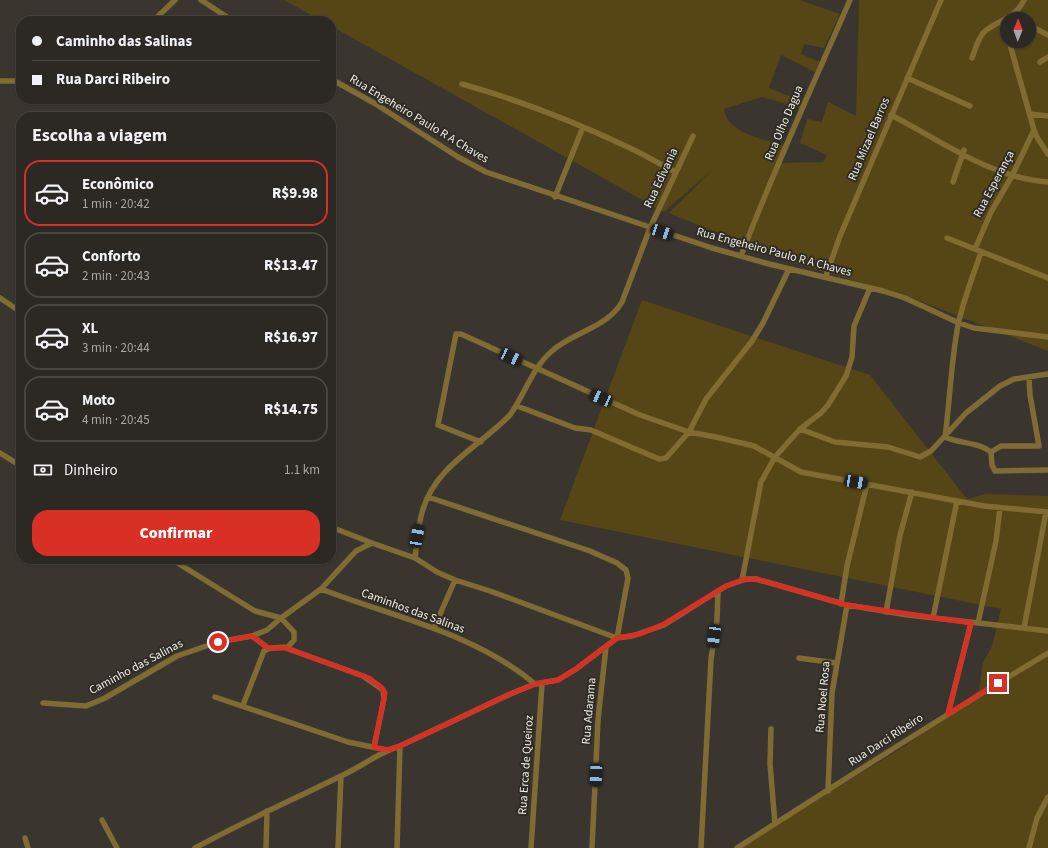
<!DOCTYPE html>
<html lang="pt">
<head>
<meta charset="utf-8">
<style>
	:root { --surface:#2c2823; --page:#383430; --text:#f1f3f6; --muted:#a6a6a6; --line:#484441; --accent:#d93025 }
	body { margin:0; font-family:"Source Sans 3",sans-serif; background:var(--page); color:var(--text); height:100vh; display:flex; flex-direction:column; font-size:15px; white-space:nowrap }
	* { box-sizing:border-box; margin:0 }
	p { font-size:13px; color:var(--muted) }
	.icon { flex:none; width:22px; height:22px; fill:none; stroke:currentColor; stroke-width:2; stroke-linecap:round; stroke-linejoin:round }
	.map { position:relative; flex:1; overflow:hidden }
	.panel { position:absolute; left:16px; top:112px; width:320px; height:452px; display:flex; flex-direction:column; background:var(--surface); border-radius:16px; box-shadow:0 1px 3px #0004,0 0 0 1px var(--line) }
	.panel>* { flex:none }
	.top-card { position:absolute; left:16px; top:16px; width:320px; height:88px; border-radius:16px; box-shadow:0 1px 3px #0004,0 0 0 1px var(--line); display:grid; align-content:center; height:88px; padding:0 16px; background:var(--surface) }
	.needle { width:26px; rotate:1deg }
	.tools { position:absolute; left:1000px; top:12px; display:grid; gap:8px }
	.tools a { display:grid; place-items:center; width:36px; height:36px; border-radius:50%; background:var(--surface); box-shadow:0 1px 3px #0004,0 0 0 1px var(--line); font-size:20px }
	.end { position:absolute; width:18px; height:18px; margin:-9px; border:5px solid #d93025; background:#fff; box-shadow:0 0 0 2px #fff }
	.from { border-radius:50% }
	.car { position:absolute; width:12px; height:24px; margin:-12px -6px; border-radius:5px; box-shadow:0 0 3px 1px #0007; background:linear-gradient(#222 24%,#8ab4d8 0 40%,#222 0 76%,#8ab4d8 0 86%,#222 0) }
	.top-card b { display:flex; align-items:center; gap:14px; height:38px; font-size:15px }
	.top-card b+b { border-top:1px solid var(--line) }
	.top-card i { width:10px; height:10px; background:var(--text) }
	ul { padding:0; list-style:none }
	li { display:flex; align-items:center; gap:12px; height:66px; margin:0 8px 6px; padding:0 8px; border:2px solid var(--line); border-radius:16px }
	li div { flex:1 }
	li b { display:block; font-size:15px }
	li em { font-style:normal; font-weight:800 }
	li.on { border-color:var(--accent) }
	li>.icon { width:36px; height:36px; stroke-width:1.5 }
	h2 { padding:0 16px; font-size:18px; line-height:48px }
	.pay { display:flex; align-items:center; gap:10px; height:44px; padding:0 16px; font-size:15px }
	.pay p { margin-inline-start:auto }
	.primary-button { display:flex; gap:8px; margin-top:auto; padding:8px 16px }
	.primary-button a { flex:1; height:46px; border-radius:16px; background:var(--accent); color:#fff; font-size:16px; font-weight:800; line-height:46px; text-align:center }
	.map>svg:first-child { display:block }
	.green { fill:#564515; fill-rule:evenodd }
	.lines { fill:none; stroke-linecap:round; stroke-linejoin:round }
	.street { stroke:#806b33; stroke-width:5.5 }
	.route { stroke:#d93025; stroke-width:5 }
	.labels { text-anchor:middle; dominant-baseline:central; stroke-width:4; stroke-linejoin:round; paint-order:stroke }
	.street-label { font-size:12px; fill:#eeece7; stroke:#2f2c25 }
</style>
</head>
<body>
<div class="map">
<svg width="1048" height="848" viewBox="0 0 1048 848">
	<rect width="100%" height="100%" fill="#3a362f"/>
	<path class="green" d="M284 0H800L840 14 824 48 804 44 801 54 820 62 815 72 781 55 769 88 803 102 800 108 762 97 724 109C727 134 765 139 785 146L778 163 823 162 827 155 800 143 807 119 822 122 828 102 856 116 859 0H1048V351L907 296 786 261 669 213 712 170 664 212 331 26V21H322ZM1007 19H1029V41H1007Z
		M642 300 870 375 967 499 986 494 1048 496V848H739L908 744 979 690 983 663 992 646 1001 609 560 520Z"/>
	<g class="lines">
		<path class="street" d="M201 0 233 21
			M153 21 175 0
			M1004 21 1007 33
			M1029 25 1048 35
			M1009 41 1034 130 1038 139 1048 154
			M972 58C975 50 978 38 984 32 998 20 1015 19 1024 0
			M1040 62 1048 57
			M907 78 970 106
			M331 79 374 103 458 157 486 172 712 248 769 264 883 291 905 298 959 323 974 328 1048 337
			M0 81H21
			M462 84C519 100 575 122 630 148 645 155 660 164 675 172
			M1030 114 1048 116
			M891 115C942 141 990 178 1048 182
			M953 182 964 150
			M555 197 583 127
			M947 238 1048 278
			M975 249 991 212 1012 176 1034 130
			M981 252C973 276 963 301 958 325 951 362 950 400 945 437 960 444 979 442 991 452L992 465 995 471 1048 470
			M741 256C774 169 813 85 850 0
			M826 276 840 236 941 0
			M0 298 21 312
			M517 406 575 428 591 430 659 459 666 458 689 432 706 399 752 341 763 323 789 269
			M800 429 835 442 888 447 920 457 931 451 966 413 1000 386 1014 379 1048 374
			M481 442 438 425 456 334H461L640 415 689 432 716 437 754 446 801 472 984 506 1048 512
			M991 452 1001 446H1039L1030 395 1029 378
			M0 453 21 466
			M331 527 372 543
			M415 558C417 542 418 525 423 509 436 466 480 446 510 415 525 394 532 368 552 351 573 332 607 328 622 302L650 228 693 136
			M171 559 255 611 281 618 294 632V640L288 647 270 648 264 651 243 705
			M742 580 761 482 775 457 800 429 821 413 828 405 846 376 852 357 854 326 870 288
			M321 589C393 617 475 633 535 684
			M841 604 847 566 867 484
			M886 612 900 535 912 492
			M933 618 957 501
			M978 623 996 541 1000 508
			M434 628 455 580
			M1024 628 1046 512
			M252 636 268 648
			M286 648 363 676 383 690 384 699 374 747
			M799 658 836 663
			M215 697 348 742 387 750
			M43 703 86 706 105 698 177 656 218 642 252 636 267 630 281 618 321 589 356 551 372 543 415 558 437 572 455 580 490 591 617 638 628 578 626 570 617 563 590 551 428 497
			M948 714 971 623
			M771 729 770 764 775 824
			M828 791 832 693 847 605
			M102 820 117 848
			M25 838 28 848
			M195 848C243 822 292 800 341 776 361 767 379 752 400 746L508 695 535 684 558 680 576 669 617 638 632 636 664 625 726 586 746 579H756L847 605 908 615 1048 631
			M266 848 267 811
			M338 848 341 776
			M397 848 400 746
			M531 848 542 684
			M592 848 598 720 606 647
			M701 848 711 659 717 620 718 592
			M737 848C840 782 943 716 1048 653
			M1029 848 1037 818 1048 797"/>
	</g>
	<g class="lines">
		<path class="route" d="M218 642 252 636 268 648H286L369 678 381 687 385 693 374 747 387 750 400 746 508 695 535 684 558 680 576 669 617 638 640 634 664 624 726 586 742 580 756 579 847 605 971 623 948 714 998 683"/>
	</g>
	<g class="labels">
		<g class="street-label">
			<text transform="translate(419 119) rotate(31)">Rua Engeheiro Paulo R A Chaves</text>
			<text transform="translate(784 123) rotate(-67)">Rua Olho Dagua</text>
			<text transform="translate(869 139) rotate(-67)">Rua Mizael Barros</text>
			<text transform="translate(661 178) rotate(-65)">Rua Edivania</text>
			<text transform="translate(994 184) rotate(-62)">Rua Esperança</text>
			<text transform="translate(774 252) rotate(15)">Rua Engeheiro Paulo R A Chaves</text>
			<text transform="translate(413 611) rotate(20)">Caminhos das Salinas</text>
			<text transform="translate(136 667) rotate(-28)">Caminho das Salinas</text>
			<text transform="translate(823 697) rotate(-85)">Rua Noel Rosa</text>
			<text transform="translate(589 711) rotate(-85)">Rua Adarama</text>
			<text transform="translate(886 740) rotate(-33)">Rua Darci Ribeiro</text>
			<text transform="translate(526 765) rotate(-86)">Rua Erca de Queiroz</text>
		</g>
	</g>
</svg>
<div class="tools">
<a><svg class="needle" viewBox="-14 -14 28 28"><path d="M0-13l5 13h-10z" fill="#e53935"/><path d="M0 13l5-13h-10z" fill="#a6a6a6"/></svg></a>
</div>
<i class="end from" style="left:218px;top:642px"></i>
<i class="end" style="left:998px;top:683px"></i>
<i class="car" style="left:662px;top:232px;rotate:108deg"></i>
<i class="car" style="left:511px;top:357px;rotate:115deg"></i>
<i class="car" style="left:601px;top:398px;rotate:294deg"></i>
<i class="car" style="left:856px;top:482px;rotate:100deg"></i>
<i class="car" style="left:417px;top:536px;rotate:10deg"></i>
<i class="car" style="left:714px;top:636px;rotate:188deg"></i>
<i class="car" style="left:596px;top:775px;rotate:182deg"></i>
<div class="top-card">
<b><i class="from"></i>Caminho das Salinas</b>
<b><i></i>Rua Darci Ribeiro</b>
</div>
<section class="panel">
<h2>Escolha a viagem</h2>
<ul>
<li class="on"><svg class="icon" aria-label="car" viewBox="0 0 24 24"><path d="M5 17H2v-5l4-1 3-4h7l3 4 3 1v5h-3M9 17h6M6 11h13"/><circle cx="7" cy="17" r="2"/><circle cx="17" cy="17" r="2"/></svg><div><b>Econômico</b><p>1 min · 20:42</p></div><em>R$9.98</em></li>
<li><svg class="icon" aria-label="car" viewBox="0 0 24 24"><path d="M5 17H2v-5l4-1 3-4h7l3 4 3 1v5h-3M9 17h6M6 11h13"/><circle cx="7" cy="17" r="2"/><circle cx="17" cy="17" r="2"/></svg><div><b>Conforto</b><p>2 min · 20:43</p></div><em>R$13.47</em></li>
<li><svg class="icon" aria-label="car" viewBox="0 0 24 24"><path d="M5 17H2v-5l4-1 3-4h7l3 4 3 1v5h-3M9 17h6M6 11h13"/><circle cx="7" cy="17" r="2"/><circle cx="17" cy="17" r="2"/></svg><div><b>XL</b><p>3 min · 20:44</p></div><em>R$16.97</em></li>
<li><svg class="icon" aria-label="car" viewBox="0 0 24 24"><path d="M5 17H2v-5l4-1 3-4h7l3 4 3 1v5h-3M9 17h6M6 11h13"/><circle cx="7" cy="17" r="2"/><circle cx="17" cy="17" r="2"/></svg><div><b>Moto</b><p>4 min · 20:45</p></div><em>R$14.75</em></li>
</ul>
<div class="pay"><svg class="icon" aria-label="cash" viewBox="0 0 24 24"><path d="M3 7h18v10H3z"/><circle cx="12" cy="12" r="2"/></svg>Dinheiro<p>1.1 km</p></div>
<div class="primary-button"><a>Confirmar</a></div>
</section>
</div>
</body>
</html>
